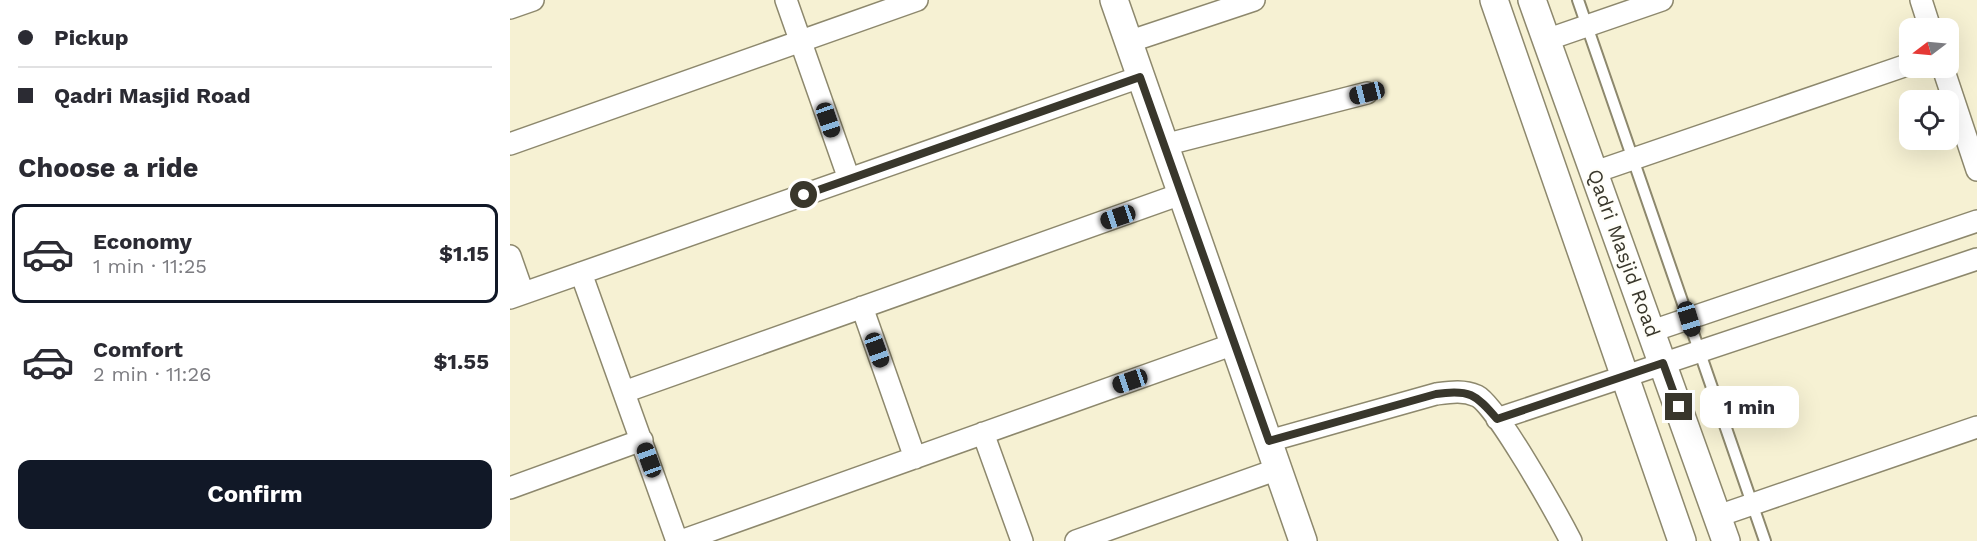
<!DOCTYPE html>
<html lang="en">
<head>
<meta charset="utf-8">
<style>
	:root { --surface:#fff; --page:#f2f2f3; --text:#2b2b33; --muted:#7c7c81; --line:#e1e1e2; --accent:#111827 }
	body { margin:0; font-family:"Work Sans",sans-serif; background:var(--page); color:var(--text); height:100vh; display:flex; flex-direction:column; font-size:22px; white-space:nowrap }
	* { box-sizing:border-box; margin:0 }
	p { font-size:20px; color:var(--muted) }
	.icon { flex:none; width:33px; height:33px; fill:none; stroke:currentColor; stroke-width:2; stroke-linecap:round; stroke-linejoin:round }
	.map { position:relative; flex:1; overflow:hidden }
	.drawer { display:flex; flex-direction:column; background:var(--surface); width:510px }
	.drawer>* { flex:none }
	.guide { display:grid; align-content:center; height:132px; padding:0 18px; background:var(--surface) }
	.needle { width:39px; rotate:254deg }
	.fabs { position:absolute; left:1389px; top:18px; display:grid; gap:12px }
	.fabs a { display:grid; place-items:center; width:60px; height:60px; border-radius:12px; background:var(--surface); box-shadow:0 6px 24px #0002; font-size:30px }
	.end { position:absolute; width:27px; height:27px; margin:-14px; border:8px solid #39372c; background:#fff; box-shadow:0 0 0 3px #fff }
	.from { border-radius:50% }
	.bubble { position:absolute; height:42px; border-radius:12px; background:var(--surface); box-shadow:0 6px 24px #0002; font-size:20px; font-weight:700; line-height:42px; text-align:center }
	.car { position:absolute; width:18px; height:36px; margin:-18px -9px; border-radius:8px; box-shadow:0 0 4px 2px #0007; background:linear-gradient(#222 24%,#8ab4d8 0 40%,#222 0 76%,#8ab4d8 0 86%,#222 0) }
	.guide b { display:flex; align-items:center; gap:21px; height:57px; font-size:22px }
	.guide b+b { border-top:2px solid var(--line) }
	.guide i { width:15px; height:15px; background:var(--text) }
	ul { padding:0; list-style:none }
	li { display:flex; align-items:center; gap:18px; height:99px; margin:0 12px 9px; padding:0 6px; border:3px solid transparent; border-radius:12px }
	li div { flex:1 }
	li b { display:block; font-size:22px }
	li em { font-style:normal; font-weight:700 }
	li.active { border-color:var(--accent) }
	li>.icon { width:54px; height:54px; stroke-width:1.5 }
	h2 { padding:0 18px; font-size:27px; line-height:72px }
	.primary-button { display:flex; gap:12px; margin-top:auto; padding:12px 18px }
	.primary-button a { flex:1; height:69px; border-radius:12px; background:var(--accent); color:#fff; font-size:24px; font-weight:700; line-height:69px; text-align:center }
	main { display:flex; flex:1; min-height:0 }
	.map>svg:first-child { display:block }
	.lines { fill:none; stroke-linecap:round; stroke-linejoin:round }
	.service-casing { stroke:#8d886d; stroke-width:14 }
	.minor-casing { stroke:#8d886d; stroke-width:24 }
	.tertiary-casing { stroke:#8d886d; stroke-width:30 }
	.service { stroke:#fff; stroke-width:10 }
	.minor { stroke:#fff; stroke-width:21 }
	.tertiary { stroke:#fff; stroke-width:27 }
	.route { stroke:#39372c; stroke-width:8 }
	.labels { text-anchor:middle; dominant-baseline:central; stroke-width:4.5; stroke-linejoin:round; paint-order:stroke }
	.street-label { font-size:20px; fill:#39372c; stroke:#fffef8 }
</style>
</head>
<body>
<main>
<section class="drawer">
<div class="guide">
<b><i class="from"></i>Pickup</b>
<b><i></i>Qadri Masjid Road</b>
</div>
<h2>Choose a ride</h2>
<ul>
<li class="active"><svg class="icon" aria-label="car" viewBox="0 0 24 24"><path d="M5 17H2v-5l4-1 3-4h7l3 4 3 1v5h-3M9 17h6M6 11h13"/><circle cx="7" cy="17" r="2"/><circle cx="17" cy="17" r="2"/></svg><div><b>Economy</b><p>1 min · 11:25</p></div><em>$1.15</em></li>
<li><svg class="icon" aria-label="car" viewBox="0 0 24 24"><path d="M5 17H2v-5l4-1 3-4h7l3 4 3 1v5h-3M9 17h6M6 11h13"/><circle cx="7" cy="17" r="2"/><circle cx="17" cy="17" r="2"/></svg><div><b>Comfort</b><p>2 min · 11:26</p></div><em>$1.55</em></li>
</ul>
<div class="primary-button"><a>Confirm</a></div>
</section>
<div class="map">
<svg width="1467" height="541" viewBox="0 0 1467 541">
	<rect width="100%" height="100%" fill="#f6f1d3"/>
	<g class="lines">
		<g class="service-casing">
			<path id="service" d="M1068 0 1255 541"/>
		</g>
		<g class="minor-casing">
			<path id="minor" d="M276 0 339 179
				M1411 0 1420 28
				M0 8 23 0
				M1036 40 1152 0
				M618 42 744 0
				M1433 68 1467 170
				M0 144 407 0
				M654 145 857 93
				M1085 172 1400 64
				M0 256 13 293
				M71 273 167 541
				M0 298 630 77
				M352 307 405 458
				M1142 331 1467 221
				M114 392 671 194
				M987 419 1467 259
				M473 433 512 541
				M759 441 926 394C941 392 953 390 967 396 987 406 1048 516 1061 541
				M0 488 132 440
				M1208 516 1467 427
				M171 541 724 344
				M566 541 768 469"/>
		</g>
		<g class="tertiary-casing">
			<path id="tertiary" d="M604 0 793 541
				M984 0 1172 541
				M1022 0 1216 541"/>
		</g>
		<use href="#service" class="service"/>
		<use href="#minor" class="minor"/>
		<use href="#tertiary" class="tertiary"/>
	</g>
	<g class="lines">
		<path class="route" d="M294 195 630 77 759 441 926 394C959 389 966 394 987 419L1153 363 1169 407"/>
	</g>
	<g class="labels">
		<g class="street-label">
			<text transform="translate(1114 253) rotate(70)">Qadri Masjid Road</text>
		</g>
	</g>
</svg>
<div class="fabs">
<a><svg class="needle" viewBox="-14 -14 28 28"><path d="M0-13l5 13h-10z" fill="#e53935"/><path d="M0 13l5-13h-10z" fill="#7c7c81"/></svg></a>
<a><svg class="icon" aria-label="locate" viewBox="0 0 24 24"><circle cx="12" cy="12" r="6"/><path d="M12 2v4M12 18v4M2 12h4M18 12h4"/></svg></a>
</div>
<i class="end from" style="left:294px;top:195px"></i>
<i class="end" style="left:1169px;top:407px"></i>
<div class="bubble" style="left:1190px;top:386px;width:99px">1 min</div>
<i class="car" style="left:857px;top:93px;rotate:256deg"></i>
<i class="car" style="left:318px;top:120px;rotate:161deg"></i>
<i class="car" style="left:608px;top:217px;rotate:251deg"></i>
<i class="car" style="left:1179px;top:319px;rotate:163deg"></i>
<i class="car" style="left:367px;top:350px;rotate:160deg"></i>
<i class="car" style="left:620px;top:381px;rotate:251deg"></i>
<i class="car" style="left:139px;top:460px;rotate:340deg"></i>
</div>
</main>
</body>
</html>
